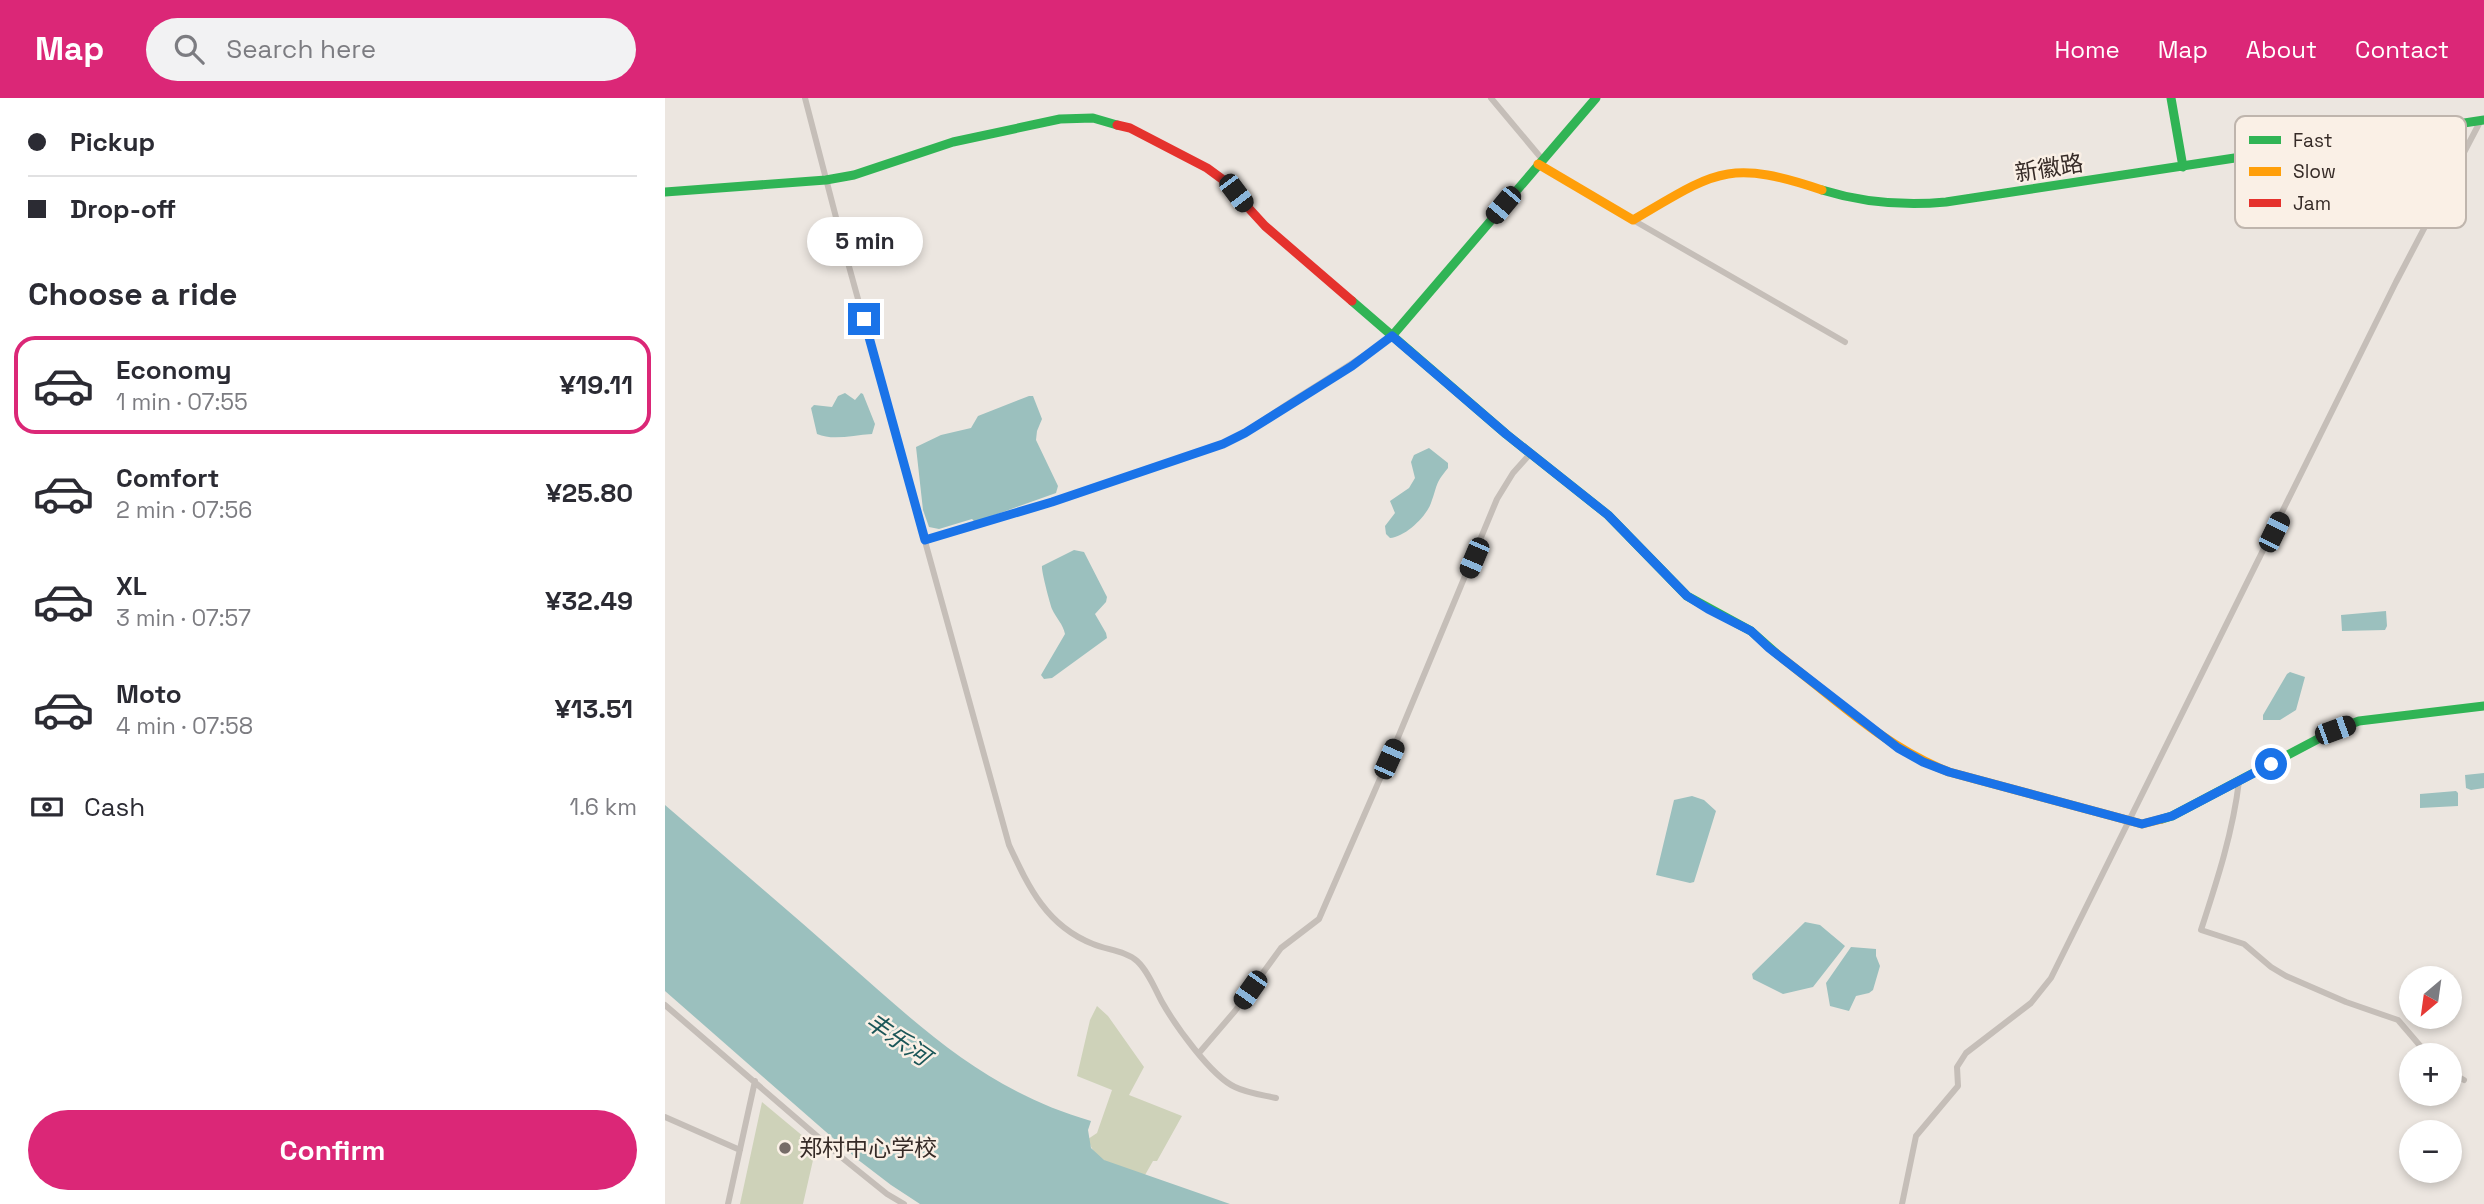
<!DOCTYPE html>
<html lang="en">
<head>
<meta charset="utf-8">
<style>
	:root { --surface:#fff; --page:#f2f2f3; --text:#2b2b33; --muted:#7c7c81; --line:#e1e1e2; --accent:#db2777 }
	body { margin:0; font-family:"Space Grotesk","Noto Sans SC",sans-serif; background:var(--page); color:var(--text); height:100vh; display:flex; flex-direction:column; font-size:26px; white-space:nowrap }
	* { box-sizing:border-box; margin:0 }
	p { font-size:23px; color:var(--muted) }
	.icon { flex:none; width:38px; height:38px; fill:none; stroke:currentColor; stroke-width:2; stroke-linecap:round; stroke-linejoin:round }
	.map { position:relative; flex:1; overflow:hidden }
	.details { display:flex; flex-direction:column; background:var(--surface); width:665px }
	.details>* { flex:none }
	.hud { display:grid; align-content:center; height:154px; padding:0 28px; background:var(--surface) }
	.needle { width:46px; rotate:209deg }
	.controls { position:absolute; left:1734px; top:868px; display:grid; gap:14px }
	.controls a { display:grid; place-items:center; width:63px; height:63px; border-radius:50%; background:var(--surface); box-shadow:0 4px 10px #0003; font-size:35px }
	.end { position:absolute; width:32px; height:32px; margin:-16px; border:9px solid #1a73e8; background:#fff; box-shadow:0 0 0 4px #fff }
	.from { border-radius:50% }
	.bubble { position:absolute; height:49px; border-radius:24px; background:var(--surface); box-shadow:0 4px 10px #0003; font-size:23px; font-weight:800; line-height:49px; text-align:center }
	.car { position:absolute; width:21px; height:42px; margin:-21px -10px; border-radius:9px; box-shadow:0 0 5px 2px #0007; background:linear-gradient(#222 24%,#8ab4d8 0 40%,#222 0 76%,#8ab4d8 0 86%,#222 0) }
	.hud b { display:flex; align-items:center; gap:24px; height:66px; font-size:26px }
	.hud b+b { border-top:2px solid var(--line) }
	.hud i { width:18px; height:18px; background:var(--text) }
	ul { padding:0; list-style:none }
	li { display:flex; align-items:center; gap:21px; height:98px; margin:0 14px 10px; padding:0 14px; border:4px solid transparent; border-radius:21px }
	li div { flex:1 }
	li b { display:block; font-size:26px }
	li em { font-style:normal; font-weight:800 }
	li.on { border-color:var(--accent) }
	li>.icon { width:63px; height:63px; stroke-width:1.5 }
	h2 { padding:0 28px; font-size:32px; line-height:84px }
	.pay { display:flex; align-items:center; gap:18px; height:77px; padding:0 28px; font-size:26px }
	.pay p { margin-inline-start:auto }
	.primary-button { display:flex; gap:14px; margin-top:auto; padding:14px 28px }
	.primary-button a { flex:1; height:80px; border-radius:42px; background:var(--accent); color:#fff; font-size:28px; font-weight:800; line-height:80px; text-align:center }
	header { display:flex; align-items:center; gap:42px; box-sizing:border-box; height:98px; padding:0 35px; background:var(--accent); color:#fff }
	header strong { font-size:33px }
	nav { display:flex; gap:38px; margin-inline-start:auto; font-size:24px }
	.search { width:490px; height:63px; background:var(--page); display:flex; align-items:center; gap:18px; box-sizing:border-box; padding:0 24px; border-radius:38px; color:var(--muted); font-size:26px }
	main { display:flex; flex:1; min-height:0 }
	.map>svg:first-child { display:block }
	.green { fill:#ced2b9 }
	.water { fill:#9bc0be }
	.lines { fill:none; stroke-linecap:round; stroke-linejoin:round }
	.street { stroke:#c5beb8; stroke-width:6 }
	.fast { stroke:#30b455; stroke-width:9 }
	.slow { stroke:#ff9f0a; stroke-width:9 }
	.jam { stroke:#e5322d; stroke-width:9 }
	.route { stroke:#1a73e8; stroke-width:9 }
	.poi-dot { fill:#766c68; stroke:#faf0e6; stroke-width:2.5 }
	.labels { text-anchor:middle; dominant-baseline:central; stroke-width:5; stroke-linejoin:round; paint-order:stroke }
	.street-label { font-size:23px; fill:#362b27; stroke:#faf0e6 }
	.poi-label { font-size:23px; fill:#362b27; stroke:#faf0e6; text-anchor:start }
	.water-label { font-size:24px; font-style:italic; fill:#1b5658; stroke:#faf0e6 }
	.key { fill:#faf0e6; stroke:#bfb5ad; stroke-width:2 }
	.key-label { font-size:19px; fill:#362b27 }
</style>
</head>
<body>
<header>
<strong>Map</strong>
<div class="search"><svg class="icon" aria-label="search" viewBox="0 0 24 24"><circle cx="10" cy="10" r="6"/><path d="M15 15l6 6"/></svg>Search here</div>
<nav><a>Home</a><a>Map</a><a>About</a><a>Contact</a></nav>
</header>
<main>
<section class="details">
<div class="hud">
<b><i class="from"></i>Pickup</b>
<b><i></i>Drop-off</b>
</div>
<h2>Choose a ride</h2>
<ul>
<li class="on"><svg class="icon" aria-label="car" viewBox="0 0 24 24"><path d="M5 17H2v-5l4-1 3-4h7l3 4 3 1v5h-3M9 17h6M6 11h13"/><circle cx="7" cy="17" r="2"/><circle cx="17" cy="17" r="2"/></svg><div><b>Economy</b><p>1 min · 07:55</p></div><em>¥19.11</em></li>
<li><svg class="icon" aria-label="car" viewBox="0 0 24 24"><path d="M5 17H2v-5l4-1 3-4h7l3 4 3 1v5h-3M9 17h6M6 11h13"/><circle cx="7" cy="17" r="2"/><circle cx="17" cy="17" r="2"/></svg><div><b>Comfort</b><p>2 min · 07:56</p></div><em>¥25.80</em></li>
<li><svg class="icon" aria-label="car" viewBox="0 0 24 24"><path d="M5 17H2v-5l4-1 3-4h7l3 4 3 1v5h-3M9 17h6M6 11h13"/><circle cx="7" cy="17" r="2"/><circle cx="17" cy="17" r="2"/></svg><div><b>XL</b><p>3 min · 07:57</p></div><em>¥32.49</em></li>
<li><svg class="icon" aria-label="car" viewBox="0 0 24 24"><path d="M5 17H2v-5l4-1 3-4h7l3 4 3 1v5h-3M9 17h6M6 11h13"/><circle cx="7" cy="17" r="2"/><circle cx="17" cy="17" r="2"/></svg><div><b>Moto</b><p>4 min · 07:58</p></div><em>¥13.51</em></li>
</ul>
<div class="pay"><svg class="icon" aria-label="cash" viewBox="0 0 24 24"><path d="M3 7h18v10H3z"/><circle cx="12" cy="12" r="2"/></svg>Cash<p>1.6 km</p></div>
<div class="primary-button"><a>Confirm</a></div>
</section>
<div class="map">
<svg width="1819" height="1106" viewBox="0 0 1819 1106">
	<rect width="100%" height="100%" fill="#ece6e0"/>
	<path class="green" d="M432 908 443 918 479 969 464 997 517 1018 492 1063H488L480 1077C458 1070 430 1067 423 1041L432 1035 447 992 412 978 425 922Z
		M97 1004 151 1049 138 1106H75Z"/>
	<path class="water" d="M180 295 190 302 196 295 198 296 210 326 207 336C188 337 168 343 152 336L146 310 149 307 167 309 173 298Z
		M364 298H368L377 321 372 333 371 342 393 388 391 395 310 424 307 421 274 431 264 429 258 412 251 349 276 337 306 330 313 318Z
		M764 350 783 365V370C769 387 773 387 766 405 761 419 740 439 725 440L721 436 720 428 730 415 725 403 744 390 750 380 746 364 749 357Z
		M409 452 419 454 442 499 441 504 430 516 441 535 442 540 387 580 379 581 376 577 400 536C398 526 391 520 387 511 385 506 376 472 377 468Z
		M1721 513 1722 528 1720 532 1677 533 1676 517Z
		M1625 574 1640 579 1631 612 1615 622H1598V617L1622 576Z
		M1819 675V690L1806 692 1801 690 1800 677Z
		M1791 693 1793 695V708L1755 710V696Z
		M1027 698 1039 702 1051 713 1029 784 1025 785 991 777 1009 702Z
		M0 707C59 758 119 809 178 861 258 931 320 992 426 1023L423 1032 426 1050 439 1062 565 1106H255L226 1087 192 1061 0 893Z
		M1140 824 1155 827 1180 848 1148 889 1118 896 1088 881 1087 876Z
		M1186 849 1211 851V858L1215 868 1208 892 1204 895 1191 898 1184 913 1165 908 1161 885Z"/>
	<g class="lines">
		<path class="street" d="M140 0 180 154 344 747C364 790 382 828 428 846 442 852 461 853 472 863 483 873 490 891 497 904 510 927 546 978 570 989 582 995 598 997 611 1000
			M826 0 877 61
			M968 122 1180 244
			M260 442 387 404 558 346C580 336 598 322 618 309 655 285 692 264 727 238
			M1574 683C1568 734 1552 783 1536 832L1579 846 1606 869 1621 878 1681 904 1733 922 1763 957
			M0 907 181 1063 222 1096 239 1106
			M534 955 570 913 616 850 654 821 734 637 832 401 848 375 865 356
			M1785 974 1799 982
			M0 1019 75 1052
			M63 1106 90 983
			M1237 1106 1251 1038 1293 988 1292 969 1301 955 1366 905 1386 880 1731 184 1816 22"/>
		<path class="fast" d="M1506 0 1518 69
			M1157 92C1199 105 1238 108 1281 104L1819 22
			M0 94 161 82 189 77 288 44 395 21 428 20 452 27
			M687 203 841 336 943 417 1022 498 1086 533 1112 556
			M727 238 931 0
			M1497 721 1507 718 1670 632 1694 623 1819 608"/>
		<path class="slow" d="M873 66 968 122C1050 74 1062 60 1157 92
			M1112 556C1167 598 1219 649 1284 674L1477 726 1497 721"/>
		<path class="jam" d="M452 27 465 30 542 70 557 81 600 128 687 203"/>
	</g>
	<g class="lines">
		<path class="route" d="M199 221 260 442 387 404 558 346 580 335 687 268 727 238 841 336 943 417 1022 498 1043 511 1086 533 1104 550 1233 650 1258 664 1284 674 1477 726 1507 718 1606 666"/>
	</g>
	<circle class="poi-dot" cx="120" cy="1050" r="7"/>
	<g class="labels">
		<g class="street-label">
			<text transform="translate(1384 70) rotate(-9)">新徽路</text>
		</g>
		<g class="poi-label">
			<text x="134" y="1050">郑村中心学校</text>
		</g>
		<g class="water-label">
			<text transform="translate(233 941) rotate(35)">丰乐河</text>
		</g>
	</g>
	<rect x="1570" y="18" width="231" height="112" rx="10" class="key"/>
	<rect x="1584" y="38" width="32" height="8" fill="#30b455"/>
	<rect x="1584" y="69" width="32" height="9" fill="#ff9f0a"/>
	<rect x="1584" y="101" width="32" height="8" fill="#e5322d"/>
	<g class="key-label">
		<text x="1628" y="49">Fast</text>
		<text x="1628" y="80">Slow</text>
		<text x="1628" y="112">Jam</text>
	</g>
</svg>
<div class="controls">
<a><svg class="needle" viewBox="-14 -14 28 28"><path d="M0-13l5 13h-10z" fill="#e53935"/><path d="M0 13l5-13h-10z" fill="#7c7c81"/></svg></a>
<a>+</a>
<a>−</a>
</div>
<i class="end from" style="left:1606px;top:666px"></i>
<i class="end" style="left:199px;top:221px"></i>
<div class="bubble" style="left:142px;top:119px;width:116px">5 min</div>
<i class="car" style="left:571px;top:95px;rotate:143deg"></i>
<i class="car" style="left:838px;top:107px;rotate:220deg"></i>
<i class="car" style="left:1609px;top:434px;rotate:26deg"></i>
<i class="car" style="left:809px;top:460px;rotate:203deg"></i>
<i class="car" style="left:1670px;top:632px;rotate:70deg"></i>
<i class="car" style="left:724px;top:661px;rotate:24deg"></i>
<i class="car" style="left:585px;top:892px;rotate:215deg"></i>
</div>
</main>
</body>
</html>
